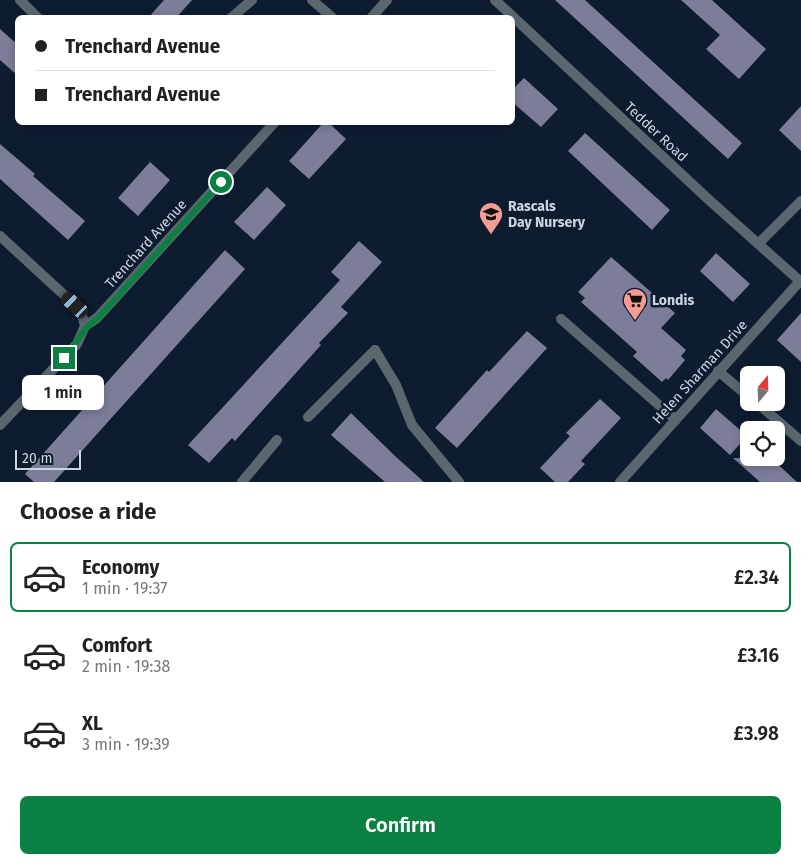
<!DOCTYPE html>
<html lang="en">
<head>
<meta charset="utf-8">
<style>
	:root { --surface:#fff; --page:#f6f6f6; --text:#222; --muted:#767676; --line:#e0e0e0; --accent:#0b8043 }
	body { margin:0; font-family:"Fira Sans",sans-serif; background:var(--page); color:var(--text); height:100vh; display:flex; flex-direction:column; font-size:19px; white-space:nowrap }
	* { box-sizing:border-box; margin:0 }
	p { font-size:16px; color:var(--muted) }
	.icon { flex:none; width:28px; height:28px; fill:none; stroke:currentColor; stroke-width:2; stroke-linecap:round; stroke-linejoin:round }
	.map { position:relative; height:482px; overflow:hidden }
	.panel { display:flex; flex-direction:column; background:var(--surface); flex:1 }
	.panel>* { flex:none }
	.banner { position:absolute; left:15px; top:15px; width:500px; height:110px; border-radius:8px; box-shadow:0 2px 8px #0003; display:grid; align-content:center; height:110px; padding:0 20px; background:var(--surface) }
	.needle { width:32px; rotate:19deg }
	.controls { position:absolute; left:740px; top:366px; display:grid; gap:10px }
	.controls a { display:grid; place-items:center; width:45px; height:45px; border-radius:8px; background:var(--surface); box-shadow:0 2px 8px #0003; font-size:25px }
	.scale { position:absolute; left:15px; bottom:12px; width:66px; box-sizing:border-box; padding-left:5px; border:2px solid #ccd6e3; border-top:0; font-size:14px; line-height:18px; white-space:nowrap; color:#ccd6e3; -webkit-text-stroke:4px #0e1c2f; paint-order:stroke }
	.end { position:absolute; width:22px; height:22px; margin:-11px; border:6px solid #0b8043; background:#fff; box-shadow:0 0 0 2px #fff }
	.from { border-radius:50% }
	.bubble { position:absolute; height:35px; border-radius:8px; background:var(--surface); box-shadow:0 2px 8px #0003; font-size:16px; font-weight:600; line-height:35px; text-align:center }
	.car { position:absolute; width:15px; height:30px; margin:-15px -8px; border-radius:6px; box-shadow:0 0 4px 1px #0007; background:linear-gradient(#222 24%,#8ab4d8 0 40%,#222 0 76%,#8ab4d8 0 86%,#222 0) }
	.banner b { display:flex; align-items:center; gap:18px; height:48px; font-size:19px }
	.banner b+b { border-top:1px solid var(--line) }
	.banner i { width:12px; height:12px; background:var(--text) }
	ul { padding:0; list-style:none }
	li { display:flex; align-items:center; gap:15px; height:70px; margin:0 10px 8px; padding:0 10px; border:2px solid transparent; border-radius:8px }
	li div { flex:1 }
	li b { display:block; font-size:19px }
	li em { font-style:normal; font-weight:600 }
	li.current { border-color:var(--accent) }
	li>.icon { width:45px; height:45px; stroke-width:1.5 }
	h2 { padding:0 20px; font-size:22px; line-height:60px }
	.action { display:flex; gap:10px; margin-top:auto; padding:10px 20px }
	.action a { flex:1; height:58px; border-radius:8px; background:var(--accent); color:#fff; font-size:20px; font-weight:600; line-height:58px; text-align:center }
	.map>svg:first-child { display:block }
	.building { fill:#7c7d99 }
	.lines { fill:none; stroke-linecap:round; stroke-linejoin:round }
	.service { stroke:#5a676e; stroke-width:10 }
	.minor { stroke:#5a676e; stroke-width:10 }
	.route { stroke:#0b8043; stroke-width:6 }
	.labels { text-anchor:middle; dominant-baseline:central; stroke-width:5; stroke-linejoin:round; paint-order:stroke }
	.street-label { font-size:14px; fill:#ccd6e3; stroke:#0e1c2f }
	.poi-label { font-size:14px; font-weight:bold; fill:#ccd6e3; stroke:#0e1c2f; text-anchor:start }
</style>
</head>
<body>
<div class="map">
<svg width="801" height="482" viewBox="0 0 801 482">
	<rect width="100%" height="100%" fill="#0e1c2f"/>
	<path class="building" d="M164 0H192L176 18H148Z
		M555 0H585L742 143 728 159Z
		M681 0H712L766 49 739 79 706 49 720 35Z
		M0 29 18 45V76L0 60Z
		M524 78 558 109 541 127 512 102V90Z
		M801 106V151L779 130Z
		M324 122H328L346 139 309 179 289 161Z
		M585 133 670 210 652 230 568 151Z
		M0 144 35 174 33 176 85 221 68 240 0 179Z
		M150 162 170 180 138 216 118 198Z
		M267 187 286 205 254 240 234 222Z
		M359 241 382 262 341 307 348 313 319 343 321 345 235 441 232 438 209 463 188 445 340 280 331 272Z
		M225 250 245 269 54 482H34L25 474Z
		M716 253 750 284 733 302 700 271Z
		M611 257 675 313 661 328 686 350 681 356 685 360 668 380 666 378 662 382 633 356 637 352 581 302 585 298 578 292Z
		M801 313V362L777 340Z
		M527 331 547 348 457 448 435 428 487 370 489 372Z
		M600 399 621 418 581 461 585 464 568 482H555L540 468 570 436 566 433Z
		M716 409 747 436 730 455 700 428Z
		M351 413 395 456 424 482H385L331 435Z
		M733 458H771L797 482H760Z"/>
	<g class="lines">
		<path class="service" d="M308 417 375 350
			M242 482 277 440"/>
		<path class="minor" d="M20 0 38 18
			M312 0 333 18
			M495 0 708 199 801 282
			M231 18 252 0
			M371 18 387 0
			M0 236 75 305 82 315 85 326
			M759 243 801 201
			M561 319 676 420
			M375 350 396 385 412 425 459 482
			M718 371 749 397
			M756 402 801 441
			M0 425 77 344 85 326 97 318 275 122
			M620 482 800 281"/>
	</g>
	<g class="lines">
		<path class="route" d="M64 358C77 344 83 327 98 318L221 182"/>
	</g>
	<defs>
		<g id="school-pin" transform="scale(1.25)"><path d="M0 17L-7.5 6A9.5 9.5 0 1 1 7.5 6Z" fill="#f59c93" stroke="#0e1c2f"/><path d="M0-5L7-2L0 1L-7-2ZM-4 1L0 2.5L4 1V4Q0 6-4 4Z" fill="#111"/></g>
		<g id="supermarket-pin" transform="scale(1.25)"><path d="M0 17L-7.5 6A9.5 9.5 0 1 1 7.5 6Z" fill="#f59c93" stroke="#0e1c2f"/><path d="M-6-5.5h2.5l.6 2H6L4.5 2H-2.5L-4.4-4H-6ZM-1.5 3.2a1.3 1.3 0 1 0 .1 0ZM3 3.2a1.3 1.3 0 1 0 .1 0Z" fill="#111"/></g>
	</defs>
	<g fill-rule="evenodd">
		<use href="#school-pin" x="491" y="214"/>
		<use href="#supermarket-pin" x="635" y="300"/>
	</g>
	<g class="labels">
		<g class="street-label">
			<text transform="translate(656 132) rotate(43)">Tedder Road</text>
			<text transform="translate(146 244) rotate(-48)">Trenchard Avenue</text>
			<text transform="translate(700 372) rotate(-48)">Helen Sharman Drive</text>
		</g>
		<g class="poi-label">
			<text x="508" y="206">Rascals<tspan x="508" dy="16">Day Nursery</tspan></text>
			<text x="652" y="300">Londis</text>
		</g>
	</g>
</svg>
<div class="controls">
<a><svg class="needle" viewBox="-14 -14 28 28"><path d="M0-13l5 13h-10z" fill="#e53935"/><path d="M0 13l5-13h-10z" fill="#767676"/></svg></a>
<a><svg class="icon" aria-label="locate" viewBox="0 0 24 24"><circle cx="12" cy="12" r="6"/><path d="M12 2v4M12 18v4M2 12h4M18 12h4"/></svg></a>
</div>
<div class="scale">20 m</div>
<i class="end from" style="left:221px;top:182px"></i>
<i class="end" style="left:64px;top:358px"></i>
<div class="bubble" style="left:22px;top:375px;width:82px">1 min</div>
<i class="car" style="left:75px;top:305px;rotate:313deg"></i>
<div class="banner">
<b><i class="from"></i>Trenchard Avenue</b>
<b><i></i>Trenchard Avenue</b>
</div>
</div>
<section class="panel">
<h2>Choose a ride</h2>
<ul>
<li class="current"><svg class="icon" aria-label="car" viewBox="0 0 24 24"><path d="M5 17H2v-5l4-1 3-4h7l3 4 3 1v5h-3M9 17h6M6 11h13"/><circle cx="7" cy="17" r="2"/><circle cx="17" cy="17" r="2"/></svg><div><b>Economy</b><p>1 min · 19:37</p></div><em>£2.34</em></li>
<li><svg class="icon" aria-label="car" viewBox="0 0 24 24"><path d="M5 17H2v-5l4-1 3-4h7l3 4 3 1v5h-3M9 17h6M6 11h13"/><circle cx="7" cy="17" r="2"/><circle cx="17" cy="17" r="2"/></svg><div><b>Comfort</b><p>2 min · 19:38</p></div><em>£3.16</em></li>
<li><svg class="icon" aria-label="car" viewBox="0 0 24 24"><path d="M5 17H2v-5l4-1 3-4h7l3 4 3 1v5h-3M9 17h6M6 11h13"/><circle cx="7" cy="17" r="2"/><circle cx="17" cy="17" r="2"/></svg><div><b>XL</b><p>3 min · 19:39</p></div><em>£3.98</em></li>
</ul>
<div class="action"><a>Confirm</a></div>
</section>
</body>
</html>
